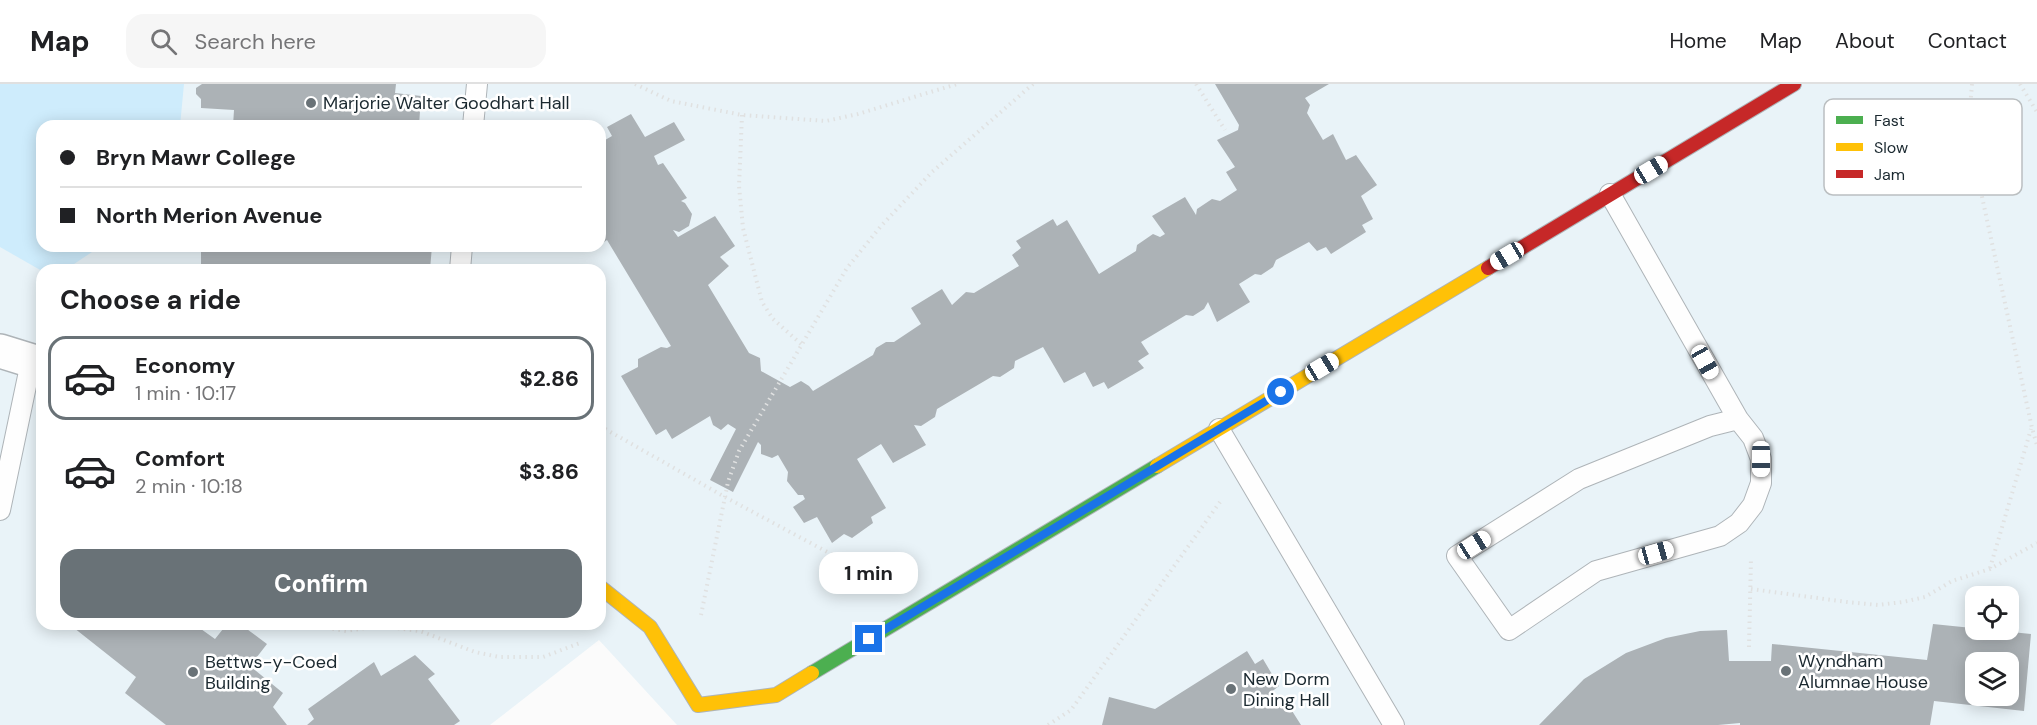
<!DOCTYPE html>
<html lang="en">
<head>
<meta charset="utf-8">
<style>
	:root { --surface:#fff; --page:#f6f6f6; --text:#202124; --muted:#757577; --line:#e0e0e0; --accent:#697277 }
	body { margin:0; font-family:"DM Sans",sans-serif; background:var(--page); color:var(--text); height:100vh; display:flex; flex-direction:column; font-size:22px; white-space:nowrap }
	* { box-sizing:border-box; margin:0 }
	p { font-size:20px; color:var(--muted) }
	.icon { flex:none; width:33px; height:33px; fill:none; stroke:currentColor; stroke-width:2; stroke-linecap:round; stroke-linejoin:round }
	.map { position:relative; flex:1; overflow:hidden }
	.drawer { position:absolute; left:36px; top:180px; width:570px; height:366px; display:flex; flex-direction:column; background:var(--surface); border-radius:18px; box-shadow:0 3px 15px #0003 }
	.drawer>* { flex:none }
	.top-card { position:absolute; left:36px; top:36px; width:570px; height:132px; border-radius:18px; box-shadow:0 3px 15px #0003; display:grid; align-content:center; height:132px; padding:0 24px; background:var(--surface) }
	.buttons { position:absolute; left:1965px; top:502px; display:grid; gap:12px }
	.buttons a { display:grid; place-items:center; width:54px; height:54px; border-radius:12px; background:var(--surface); box-shadow:0 3px 15px #0003; font-size:30px }
	.end { position:absolute; width:27px; height:27px; margin:-14px; border:8px solid #1a73e8; background:#fff; box-shadow:0 0 0 3px #fff }
	.from { border-radius:50% }
	.bubble { position:absolute; height:42px; border-radius:18px; background:var(--surface); box-shadow:0 3px 15px #0003; font-size:20px; font-weight:700; line-height:42px; text-align:center }
	.car { position:absolute; width:18px; height:36px; margin:-18px -9px; border-radius:8px; box-shadow:0 0 4px 2px #0007; background:linear-gradient(#fff 24%,#345 0 40%,#fff 0 76%,#345 0 86%,#fff 0) }
	.top-card b { display:flex; align-items:center; gap:21px; height:57px; font-size:22px }
	.top-card b+b { border-top:2px solid var(--line) }
	.top-card i { width:15px; height:15px; background:var(--text) }
	ul { padding:0; list-style:none }
	li { display:flex; align-items:center; gap:18px; height:84px; margin:0 12px 9px; padding:0 12px; border:3px solid transparent; border-radius:18px }
	li div { flex:1 }
	li b { display:block; font-size:22px }
	li em { font-style:normal; font-weight:700 }
	li.selected { border-color:var(--accent) }
	li>.icon { width:54px; height:54px; stroke-width:1.5 }
	h2 { padding:0 24px; font-size:27px; line-height:72px }
	.primary-button { display:flex; gap:12px; margin-top:auto; padding:12px 24px }
	.primary-button a { flex:1; height:69px; border-radius:18px; background:var(--accent); color:#fff; font-size:24px; font-weight:700; line-height:69px; text-align:center }
	header { display:flex; align-items:center; gap:36px; box-sizing:border-box; height:84px; padding:0 30px; background:var(--surface); border-bottom:2px solid var(--line) }
	header strong { font-size:28px }
	nav { display:flex; gap:33px; margin-inline-start:auto; font-size:21px }
	.search { width:420px; height:54px; background:var(--page); display:flex; align-items:center; gap:15px; box-sizing:border-box; padding:0 21px; border-radius:18px; color:var(--muted); font-size:22px }
	.map>svg:first-child { display:block }
	.built { fill:#e9f3f8; fill-rule:evenodd }
	.green { fill:#ceecfc }
	.building { fill:#acb2b6; fill-rule:evenodd }
	.lines { fill:none; stroke-linecap:round; stroke-linejoin:round }
	.lane-casing { stroke:#aeb4b8; stroke-width:22 }
	.street-casing { stroke:#aeb4b8; stroke-width:36 }
	.fast-casing { stroke:#aeb4b8; stroke-width:16 }
	.slow-casing { stroke:#aeb4b8; stroke-width:16 }
	.jam-casing { stroke:#aeb4b8; stroke-width:16 }
	.path { stroke:#e0e1e1; stroke-width:4; stroke-dasharray:1.5 4.5; stroke-linecap:butt }
	.lane { stroke:#fefefe; stroke-width:20 }
	.street { stroke:#fefefe; stroke-width:33 }
	.fast { stroke:#4caf50; stroke-width:14 }
	.slow { stroke:#ffc107; stroke-width:14 }
	.jam { stroke:#c62828; stroke-width:14 }
	.route { stroke:#1a73e8; stroke-width:8 }
	.poi-dot { fill:#697277; stroke:#fff; stroke-width:2 }
	.labels { text-anchor:middle; dominant-baseline:central; stroke-width:5; stroke-linejoin:round; paint-order:stroke }
	.poi-label { font-size:18px; fill:#1b2930; stroke:#fff; text-anchor:start }
	.key { fill:#fff; stroke:#bbbfc1; stroke-width:1.5 }
	.key-label { font-size:16px; fill:#1b2930 }
</style>
</head>
<body>
<header>
<strong>Map</strong>
<div class="search"><svg class="icon" aria-label="search" viewBox="0 0 24 24"><circle cx="10" cy="10" r="6"/><path d="M15 15l6 6"/></svg>Search here</div>
<nav><a>Home</a><a>Map</a><a>About</a><a>Contact</a></nav>
</header>
<div class="map">
<svg width="2037" height="641" viewBox="0 0 2037 641">
	<rect width="100%" height="100%" fill="#fbfbfb"/>
	<path class="built" d="M0 0H2037V641H677L599 556 490 641H0ZM42 42H600V162H42ZM42 186H600V540H42ZM1976 513H2008V546H1976ZM1976 579H2008V612H1976Z"/>
	<path class="green" d="M0 0H184L180 42H42V162H101L65 186 42 187 0 163Z"/>
	<path class="building" d="M202 0H396L395 9 421 12 419 42H233L234 26 201 24V15L196 10V4Z
		M1215 0H1329L1305 14 1310 21 1307 29 1323 56 1333 50 1346 76 1356 71 1377 101 1361 112 1373 135 1362 141 1366 148 1331 170 1326 163 1317 167 1309 158 1276 176 1273 183 1261 191 1255 190 1239 200 1250 218 1217 238 1208 218 1204 225 1193 232 1186 231 1141 258 1149 270 1138 277 1144 284 1108 305 1104 298 1093 303 1085 288 1064 299 1043 263 1015 277 1014 284 1000 293 993 292 937 325 935 333 921 342 914 341 926 361 893 379 881 360 857 375 886 424 871 433 873 439 852 454 844 450 832 459 817 433 804 439 793 423 805 415 803 411H798L787 397 788 388 778 371 772 374 761 370V361L758 358 733 408 710 396 736 345 728 340 721 346 713 341 710 332 672 355 666 345 656 351 621 292 638 283V275L661 263 667 264 671 262 607 156 600 161V59L612 52 607 43 631 30 645 53 674 38 685 56 654 72 658 81 663 79 687 114 681 117 685 119 692 130 689 142 679 148 673 146 678 153 715 132 735 162 720 173 729 182 708 201 749 269 760 274 761 287 790 303 801 297 809 302 813 307 873 271 876 264 886 258H894L921 240 911 224 942 205 952 221 966 208 974 209 1019 182 1012 171 1021 164 1016 157 1053 135 1057 142 1067 136 1099 190 1136 167 1137 161 1153 150 1160 153 1165 150 1152 132 1185 113 1196 131 1197 125 1212 115 1220 117 1237 106 1226 88 1235 83 1217 56 1238 46 1239 41Z
		M201 162H432L430 186H201Z
		M69 540H164L171 546 176 540H194L215 555 227 540H240L267 560 250 582 283 609 273 623 287 641H166L125 609 136 593Z
		M1933 540 2031 550 2024 627 1934 617 1930 641H1740V639L1718 641H1539L1584 595 1626 569 1666 554 1700 547 1727 546 1729 577H1771L1772 560 1927 576ZM1976 579H2008V612H1976Z
		M1247 567 1255 580 1263 575 1279 602 1270 609 1278 623 1287 619 1301 641H1102L1109 613 1155 625Z
		M415 571 435 590 428 595 460 637 454 641H307L314 635 308 625 374 578 381 592Z"/>
	<g class="lines">
		<g class="lane-casing">
			<path id="lane" d="M473 42 477 0
				M1610 110 1738 335 1753 354 1761 375V399L1753 421 1739 439 1720 452 1596 487 1509 546 1457 472 1579 395 1710 342 1738 335
				M460 186 462 162
				M1219 345 1394 641
				M0 426 31 278"/>
		</g>
		<g class="street-casing">
			<path id="street" d="M0 267 42 280"/>
		</g>
		<g class="fast-casing">
			<path id="fast" d="M812 589 1157 382"/>
		</g>
		<g class="slow-casing">
			<path id="slow" d="M1157 382 1488 184
				M600 503 650 543 698 621 776 611 812 589"/>
		</g>
		<g class="jam-casing">
			<path id="jam" d="M1488 184 1794 0"/>
		</g>
		<path class="path" d="M635 0 671 17 742 31 826 37 858 30 957 0
			M1196 0 1225 46
			M1972 0 1968 48 2032 344 2037 361
			M2020 0 2037 28
			M742 31 739 102 743 144 762 218 773 235 801 260
			M600 342 725 413 883 498
			M1990 484 2031 345
			M1751 505 1847 518 1878 521 1903 518 1925 513 1952 497 1990 485 2037 459
			M701 531 728 398 739 367 847 184 881 142 932 88 1033 0
			M303 540 346 547 379 542 420 547 475 568 499 573H543L580 559
			M1749 563 1751 474
			M1048 641 1071 626 1220 418"/>
		<use href="#lane" class="lane"/>
		<use href="#street" class="street"/>
		<use href="#fast" class="fast"/>
		<use href="#slow" class="slow"/>
		<use href="#jam" class="jam"/>
	</g>
	<g class="lines">
		<path class="route" d="M869 555 1281 308"/>
	</g>
	<g class="poi-dot">
		<circle cx="311" cy="19" r="6"/>
		<circle cx="1786" cy="587" r="6"/>
		<circle cx="193" cy="588" r="6"/>
		<circle cx="1231" cy="605" r="6"/>
	</g>
	<g class="labels">
		<g class="poi-label">
			<text x="323" y="19">Marjorie Walter Goodhart Hall</text>
			<text x="1798" y="577">Wyndham<tspan x="1798" dy="21">Alumnae House</tspan></text>
			<text x="205" y="578">Bettws-y-Coed<tspan x="205" dy="21">Building</tspan></text>
			<text x="1243" y="595">New Dorm<tspan x="1243" dy="21">Dining Hall</tspan></text>
		</g>
	</g>
	<rect x="1824" y="15" width="198" height="96" rx="9" class="key"/>
	<rect x="1836" y="32" width="27" height="8" fill="#4caf50"/>
	<rect x="1836" y="59" width="27" height="8" fill="#ffc107"/>
	<rect x="1836" y="86" width="27" height="8" fill="#c62828"/>
	<g class="key-label">
		<text x="1874" y="42">Fast</text>
		<text x="1874" y="69">Slow</text>
		<text x="1874" y="96">Jam</text>
	</g>
</svg>
<div class="buttons">
<a><svg class="icon" aria-label="locate" viewBox="0 0 24 24"><circle cx="12" cy="12" r="6"/><path d="M12 2v4M12 18v4M2 12h4M18 12h4"/></svg></a>
<a><svg class="icon" aria-label="layers" viewBox="0 0 24 24"><path d="M12 4l9 5-9 5-9-5zM3 14l9 5 9-5"/></svg></a>
</div>
<i class="end from" style="left:1281px;top:308px"></i>
<i class="end" style="left:869px;top:555px"></i>
<div class="bubble" style="left:819px;top:468px;width:99px">1 min</div>
<i class="car" style="left:1651px;top:86px;rotate:59deg"></i>
<i class="car" style="left:1507px;top:172px;rotate:239deg"></i>
<i class="car" style="left:1705px;top:278px;rotate:151deg"></i>
<i class="car" style="left:1322px;top:283px;rotate:59deg"></i>
<i class="car" style="left:1761px;top:375px;rotate:180deg"></i>
<i class="car" style="left:1474px;top:461px;rotate:58deg"></i>
<i class="car" style="left:1656px;top:469px;rotate:74deg"></i>
<div class="top-card">
<b><i class="from"></i>Bryn Mawr College</b>
<b><i></i>North Merion Avenue</b>
</div>
<section class="drawer">
<h2>Choose a ride</h2>
<ul>
<li class="selected"><svg class="icon" aria-label="car" viewBox="0 0 24 24"><path d="M5 17H2v-5l4-1 3-4h7l3 4 3 1v5h-3M9 17h6M6 11h13"/><circle cx="7" cy="17" r="2"/><circle cx="17" cy="17" r="2"/></svg><div><b>Economy</b><p>1 min · 10:17</p></div><em>$2.86</em></li>
<li><svg class="icon" aria-label="car" viewBox="0 0 24 24"><path d="M5 17H2v-5l4-1 3-4h7l3 4 3 1v5h-3M9 17h6M6 11h13"/><circle cx="7" cy="17" r="2"/><circle cx="17" cy="17" r="2"/></svg><div><b>Comfort</b><p>2 min · 10:18</p></div><em>$3.86</em></li>
</ul>
<div class="primary-button"><a>Confirm</a></div>
</section>
</div>
</body>
</html>
